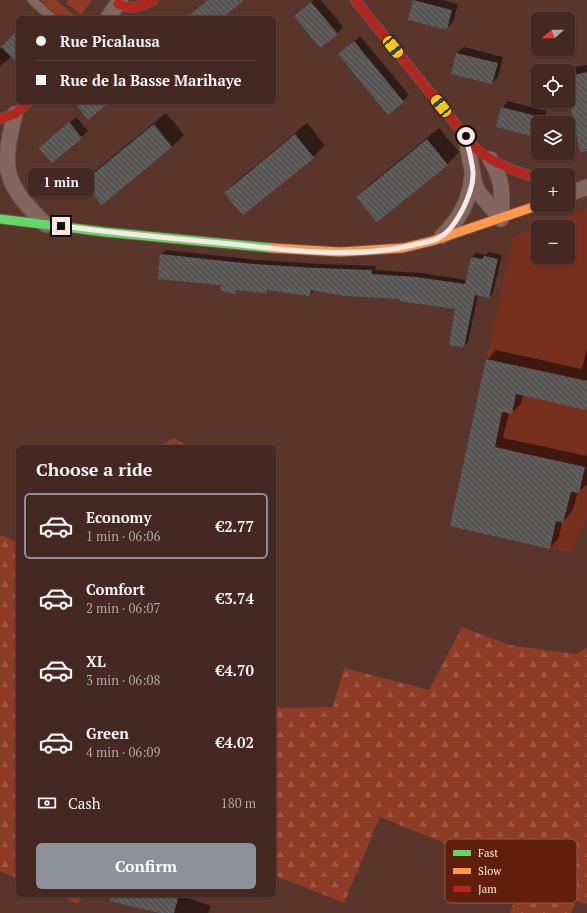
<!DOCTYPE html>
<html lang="en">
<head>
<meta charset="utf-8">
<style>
	:root { --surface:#442821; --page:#4e342e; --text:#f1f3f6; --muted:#afa6a5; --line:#5c443f; --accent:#8c9099 }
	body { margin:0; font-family:"PT Serif",serif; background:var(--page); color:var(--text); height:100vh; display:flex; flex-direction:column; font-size:15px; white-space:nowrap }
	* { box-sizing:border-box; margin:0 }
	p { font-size:13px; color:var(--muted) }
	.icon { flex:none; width:22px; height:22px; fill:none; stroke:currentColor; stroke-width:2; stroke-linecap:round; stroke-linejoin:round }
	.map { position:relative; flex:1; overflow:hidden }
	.sheet { position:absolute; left:16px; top:445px; width:260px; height:452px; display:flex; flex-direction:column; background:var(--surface); border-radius:6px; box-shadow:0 1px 3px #0004,0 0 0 1px var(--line) }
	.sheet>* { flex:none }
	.hud { position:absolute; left:16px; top:16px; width:260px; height:88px; border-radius:6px; box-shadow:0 1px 3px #0004,0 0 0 1px var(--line); display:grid; align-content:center; height:88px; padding:0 20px; background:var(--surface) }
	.needle { width:26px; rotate:250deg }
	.buttons { position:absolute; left:531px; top:12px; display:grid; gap:8px }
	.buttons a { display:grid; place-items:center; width:44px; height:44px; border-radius:6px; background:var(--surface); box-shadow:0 1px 3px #0004,0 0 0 1px var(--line); font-size:20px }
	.end { position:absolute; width:18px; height:18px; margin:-9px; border:5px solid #f9e8e3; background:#111; box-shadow:0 0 0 2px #111 }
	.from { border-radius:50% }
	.bubble { position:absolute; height:28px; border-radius:6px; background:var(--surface); box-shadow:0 1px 3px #0004,0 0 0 1px var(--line); font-size:13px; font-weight:700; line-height:28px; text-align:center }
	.car { position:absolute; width:12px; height:24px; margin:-12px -6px; border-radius:5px; box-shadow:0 0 3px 1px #0007; background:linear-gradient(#f5c518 24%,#345 0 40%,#f5c518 0 76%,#345 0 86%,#f5c518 0) }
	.hud b { display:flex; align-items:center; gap:14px; height:38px; font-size:15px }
	.hud b+b { border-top:1px solid var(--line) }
	.hud i { width:10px; height:10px; background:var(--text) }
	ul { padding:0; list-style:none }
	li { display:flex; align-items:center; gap:12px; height:66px; margin:0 8px 6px; padding:0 12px; border:2px solid transparent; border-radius:6px }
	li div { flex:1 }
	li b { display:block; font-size:15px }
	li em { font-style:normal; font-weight:700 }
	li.selected { border-color:var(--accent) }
	li>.icon { width:36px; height:36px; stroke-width:1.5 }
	h2 { padding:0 20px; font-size:18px; line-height:48px }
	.pay { display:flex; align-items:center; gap:10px; height:44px; padding:0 20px; font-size:15px }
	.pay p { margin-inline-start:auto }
	.action { display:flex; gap:8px; margin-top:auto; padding:8px 20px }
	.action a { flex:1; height:46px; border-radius:6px; background:var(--accent); color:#fff; font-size:16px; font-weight:700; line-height:46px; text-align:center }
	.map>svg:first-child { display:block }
	.built { fill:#77301d }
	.grass { fill:#8f3c27 }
	.forest { fill:url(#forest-firs) }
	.shadow { fill:#0007 }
	.building { fill:url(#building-back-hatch) }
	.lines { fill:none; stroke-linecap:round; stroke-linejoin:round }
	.lane-casing { stroke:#6d524c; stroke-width:10 }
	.street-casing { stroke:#6d524c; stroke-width:17 }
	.fast-casing { stroke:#6d524c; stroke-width:11 }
	.slow-casing { stroke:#6d524c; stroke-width:11 }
	.jam-casing { stroke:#6d524c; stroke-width:11 }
	.lane { stroke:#82665f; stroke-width:8 }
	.street { stroke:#82665f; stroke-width:15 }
	.fast { stroke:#63d668; stroke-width:9 }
	.slow { stroke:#ff974d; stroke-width:9 }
	.jam { stroke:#b3261e; stroke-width:9 }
	.route { stroke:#f9e8e3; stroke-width:5 }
	.key { fill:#621e0c; stroke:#8f5b4c; stroke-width:1 }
	.key-label { font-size:11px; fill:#f9e8e3 }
</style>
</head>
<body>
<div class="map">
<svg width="587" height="913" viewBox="0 0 587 913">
	<defs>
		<pattern id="forest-firs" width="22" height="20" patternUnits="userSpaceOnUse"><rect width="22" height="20" fill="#8f3c27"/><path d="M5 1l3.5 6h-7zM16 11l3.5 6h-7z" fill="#a05846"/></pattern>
		<pattern id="building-back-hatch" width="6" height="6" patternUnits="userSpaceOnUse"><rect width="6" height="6" fill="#575655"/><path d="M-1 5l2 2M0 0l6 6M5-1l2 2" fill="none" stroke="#706e6d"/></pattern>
	</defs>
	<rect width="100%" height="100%" fill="#5a352c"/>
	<path class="built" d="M587 208V516L572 553 450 526 513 237 538 227V257H568V227H539Z"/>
	<path class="grass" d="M41 0H56L77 18H60Z
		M69 0H92L81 15 66 3Z"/>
	<path class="forest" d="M173 438 190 447H160Z
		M0 535 18 542V879L0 871Z
		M462 627 509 645 575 654 587 648V904L576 901 571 913H510L531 854 505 843 497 864 380 817 344 903 274 875V703L280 708 333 707 344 668 429 690Z
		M57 895H83L78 904Z"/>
	<path class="shadow" d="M314 0H321L343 27 337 34 295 16Z
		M415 0H441L458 4 453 22 447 28 414 1Z
		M35 14 40 18H31Z
		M18 31V58L12 56 0 66V49Z
		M360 36 409 95 403 101 339 54Z
		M464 47 503 57 498 77 492 83 452 74 457 53Z
		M587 65V146L568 88V74L575 67Z
		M508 101 546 111 543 123H538V133L535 136 502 108Z
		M166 113 184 135 172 147 102 204 84 182 96 170Z
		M76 117 88 131 52 161 40 148Z
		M307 123 325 145 313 157 225 193 237 181Z
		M439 128 459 152 447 164 357 197 369 185Z
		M166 250 258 260 321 264 376 266 375 270 421 273 467 280 471 257 476 253 486 255 489 252 502 255 493 293 489 297 478 295 468 342 464 346 457 308 401 298 314 290 310 295 270 289 267 292 239 289 236 292 222 284 161 254Z
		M587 347V409L523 395 521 404 511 413H509L503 438 587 456V484L578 492 572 512 562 522 559 538 550 548 451 526 487 360 496 350 582 369Z
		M109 895H182V896L211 906 208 913H167Z"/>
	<path class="building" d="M208 0H244L222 18H186Z
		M413 0 452 10 447 30 408 20Z
		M311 2 338 34 320 48 294 16Z
		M18 30V64L1 47Z
		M354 41 404 102 388 115 338 54Z
		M456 53 498 63 492 84 451 74Z
		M587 72V151L580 152 568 93V76Z
		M74 102H110L88 120Z
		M501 107 540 117 535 137 496 127Z
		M69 122 82 138 52 163 39 148Z
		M154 124 172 147 102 205 83 182Z
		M295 134 314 158 243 215 224 193Z
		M427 139 448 165 377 222 356 197Z
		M160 254 253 264 316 268 372 270V274L416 277 465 284 471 257 482 259 484 256 498 259 489 298 475 295 464 347 449 345 455 309 400 301V299L346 296 311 290 310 296 267 290V293L236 290V294L220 291 221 285 158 279Z
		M486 359 587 381V410L516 394 512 414 502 412 495 447 585 467 579 493 571 492 563 523 556 521 550 549 450 526Z
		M110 895H171L178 898 174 913H160L110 901Z"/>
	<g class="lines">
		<g class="lane-casing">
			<path id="lane" d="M32 0 52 18"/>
		</g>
		<g class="street-casing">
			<path id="street" d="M108 18 120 0
				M15 114C0 172 5 184 46 225
				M466 139 475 185 479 193 501 219
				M490 159C504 182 502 193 501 219
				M568 194 587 187
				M442 236C459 221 470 199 472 177"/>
		</g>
		<g class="fast-casing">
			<path id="fast" d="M0 219 105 232 272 248"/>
		</g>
		<g class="slow-casing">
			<path id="slow" d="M272 248 340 252 403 248 432 241 539 205"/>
		</g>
		<g class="jam-casing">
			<path id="jam" d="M355 0 476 149C495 164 515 172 538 178
				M118 4C131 10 141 7 153 0
				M0 119 15 114 28 102"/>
		</g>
		<use href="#lane" class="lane"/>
		<use href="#street" class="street"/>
		<use href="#fast" class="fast"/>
		<use href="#slow" class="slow"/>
		<use href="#jam" class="jam"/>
	</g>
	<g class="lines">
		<path class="route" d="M61 226C114 233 167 238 221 243 284 249 351 260 414 245 421 243 430 242 437 239 456 230 474 192 473 172 472 160 468 148 466 136"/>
	</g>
	<rect x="445" y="839" width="132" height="64" rx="6" class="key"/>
	<rect x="453" y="850" width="18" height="6" fill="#63d668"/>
	<rect x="453" y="868" width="18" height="6" fill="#ff974d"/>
	<rect x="453" y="886" width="18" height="6" fill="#b3261e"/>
	<g class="key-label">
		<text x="478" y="857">Fast</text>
		<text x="478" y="875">Slow</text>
		<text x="478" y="893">Jam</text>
	</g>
</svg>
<div class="buttons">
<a><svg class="needle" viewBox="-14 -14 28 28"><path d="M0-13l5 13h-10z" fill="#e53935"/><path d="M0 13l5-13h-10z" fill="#afa6a5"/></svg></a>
<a><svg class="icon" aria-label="locate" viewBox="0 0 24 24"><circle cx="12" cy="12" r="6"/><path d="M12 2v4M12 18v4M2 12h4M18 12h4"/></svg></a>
<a><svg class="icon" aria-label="layers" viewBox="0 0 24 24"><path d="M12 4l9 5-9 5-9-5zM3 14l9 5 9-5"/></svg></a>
<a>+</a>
<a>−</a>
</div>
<i class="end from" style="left:466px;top:136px"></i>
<i class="end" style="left:61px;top:226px"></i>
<div class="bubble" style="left:28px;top:168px;width:66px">1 min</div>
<i class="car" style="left:393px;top:47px;rotate:141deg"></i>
<i class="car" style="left:441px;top:106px;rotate:321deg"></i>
<div class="hud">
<b><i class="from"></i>Rue Picalausa</b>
<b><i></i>Rue de la Basse Marihaye</b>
</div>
<section class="sheet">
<h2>Choose a ride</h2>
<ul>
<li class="selected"><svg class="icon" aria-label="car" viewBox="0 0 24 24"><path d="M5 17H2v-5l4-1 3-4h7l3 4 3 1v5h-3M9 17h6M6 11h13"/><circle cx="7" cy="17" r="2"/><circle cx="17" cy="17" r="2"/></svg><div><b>Economy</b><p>1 min · 06:06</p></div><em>€2.77</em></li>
<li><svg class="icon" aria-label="car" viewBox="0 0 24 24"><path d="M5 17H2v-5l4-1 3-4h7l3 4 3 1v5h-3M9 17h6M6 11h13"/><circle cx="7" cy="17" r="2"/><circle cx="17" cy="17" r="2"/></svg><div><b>Comfort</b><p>2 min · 06:07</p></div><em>€3.74</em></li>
<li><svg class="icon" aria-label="car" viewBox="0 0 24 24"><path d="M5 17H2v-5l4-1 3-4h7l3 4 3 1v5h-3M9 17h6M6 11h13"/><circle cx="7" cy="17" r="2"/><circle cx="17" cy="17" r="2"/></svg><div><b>XL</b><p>3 min · 06:08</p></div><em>€4.70</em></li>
<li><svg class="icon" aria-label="car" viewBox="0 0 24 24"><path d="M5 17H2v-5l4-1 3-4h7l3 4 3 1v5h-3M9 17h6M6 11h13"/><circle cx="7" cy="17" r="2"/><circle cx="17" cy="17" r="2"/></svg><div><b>Green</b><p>4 min · 06:09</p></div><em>€4.02</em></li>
</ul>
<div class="pay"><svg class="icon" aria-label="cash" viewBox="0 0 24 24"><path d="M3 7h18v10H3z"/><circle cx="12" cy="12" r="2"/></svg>Cash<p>180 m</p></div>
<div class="action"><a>Confirm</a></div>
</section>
</div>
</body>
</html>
